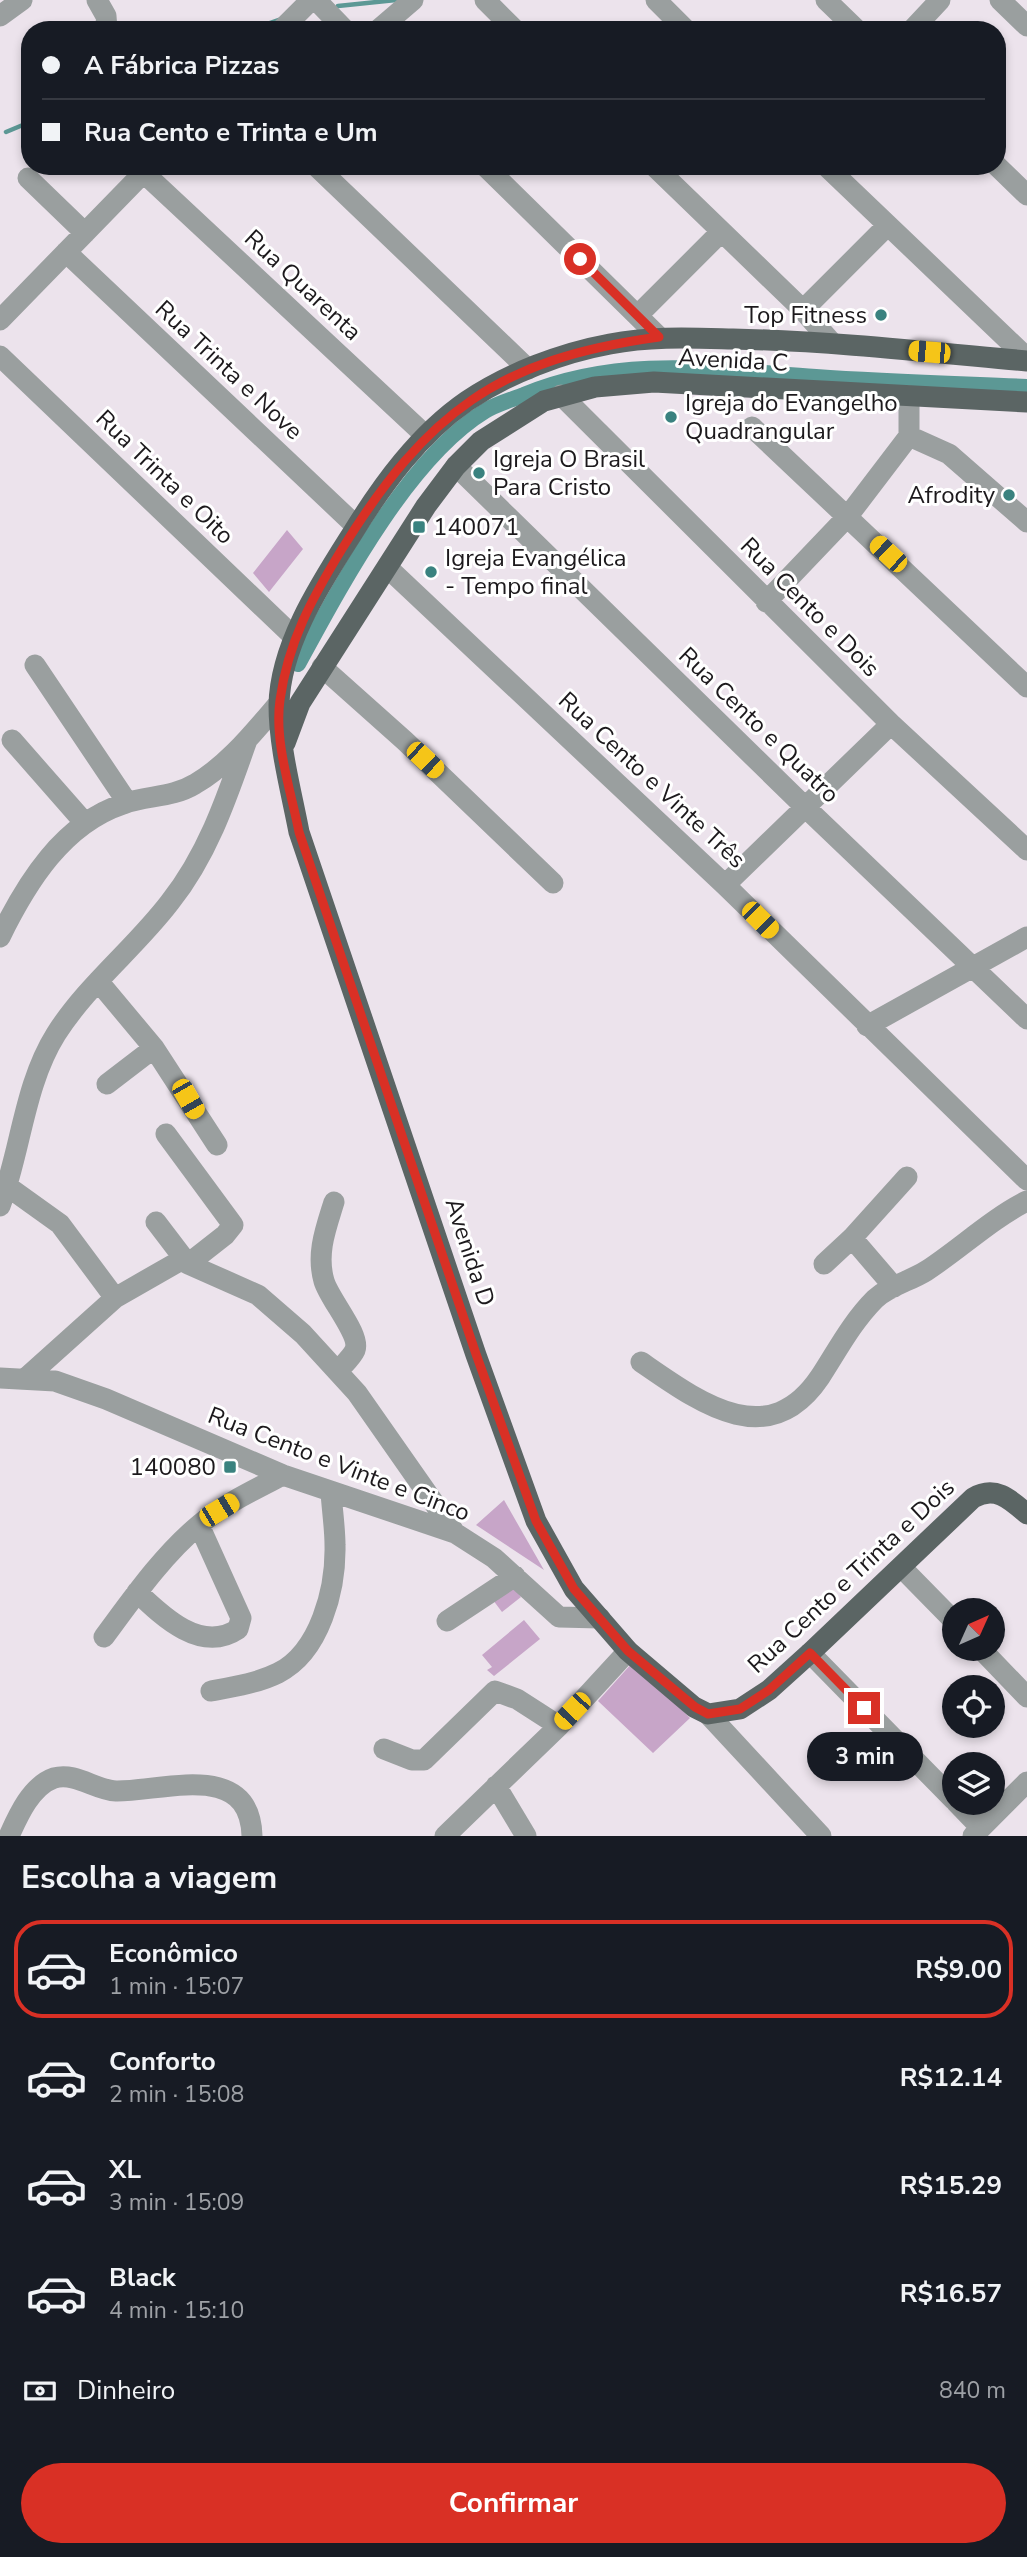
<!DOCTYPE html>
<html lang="pt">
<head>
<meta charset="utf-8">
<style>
	:root { --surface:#171b24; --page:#242831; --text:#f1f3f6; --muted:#9ea1a6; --line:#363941; --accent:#d93025 }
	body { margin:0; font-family:"Nunito Sans",sans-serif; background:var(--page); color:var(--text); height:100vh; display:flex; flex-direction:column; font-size:26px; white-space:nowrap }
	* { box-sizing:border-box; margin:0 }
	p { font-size:23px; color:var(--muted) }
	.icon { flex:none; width:38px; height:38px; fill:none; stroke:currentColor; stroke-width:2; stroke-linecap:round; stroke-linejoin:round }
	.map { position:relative; height:1836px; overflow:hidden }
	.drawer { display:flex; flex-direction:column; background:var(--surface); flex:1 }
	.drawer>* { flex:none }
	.banner { position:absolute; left:21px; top:21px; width:985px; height:154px; border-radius:28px; box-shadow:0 4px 10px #0003; display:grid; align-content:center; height:154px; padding:0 21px; background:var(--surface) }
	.needle { width:46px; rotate:45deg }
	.fabs { position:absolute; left:942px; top:1598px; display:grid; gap:14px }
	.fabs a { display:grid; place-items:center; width:63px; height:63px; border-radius:50%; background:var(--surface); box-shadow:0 4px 10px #0003; font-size:35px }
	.end { position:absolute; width:32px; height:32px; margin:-16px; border:9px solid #d93025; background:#fff; box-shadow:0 0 0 4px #fff }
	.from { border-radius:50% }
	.bubble { position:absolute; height:49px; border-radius:24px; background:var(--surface); box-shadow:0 4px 10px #0003; font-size:23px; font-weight:700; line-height:49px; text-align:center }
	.car { position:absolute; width:21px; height:42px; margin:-21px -10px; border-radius:9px; box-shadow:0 0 5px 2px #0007; background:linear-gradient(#f5c518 24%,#345 0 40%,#f5c518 0 76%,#345 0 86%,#f5c518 0) }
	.banner b { display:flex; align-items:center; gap:24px; height:66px; font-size:26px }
	.banner b+b { border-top:2px solid var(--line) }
	.banner i { width:18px; height:18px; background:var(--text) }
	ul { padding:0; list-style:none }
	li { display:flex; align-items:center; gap:21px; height:98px; margin:0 14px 10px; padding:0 7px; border:4px solid transparent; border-radius:28px }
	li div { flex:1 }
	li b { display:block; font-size:26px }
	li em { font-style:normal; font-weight:700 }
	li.selected { border-color:var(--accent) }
	li>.icon { width:63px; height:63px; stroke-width:1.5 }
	h2 { padding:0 21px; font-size:32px; line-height:84px }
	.pay { display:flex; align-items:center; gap:18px; height:77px; padding:0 21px; font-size:26px }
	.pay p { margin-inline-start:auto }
	.cta { display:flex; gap:14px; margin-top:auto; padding:14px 21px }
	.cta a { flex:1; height:80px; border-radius:42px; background:var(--accent); color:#fff; font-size:28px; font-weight:700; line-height:80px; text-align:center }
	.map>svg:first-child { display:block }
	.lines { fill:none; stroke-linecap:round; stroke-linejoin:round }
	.stream { stroke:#5c9895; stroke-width:4.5 }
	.canal { stroke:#5c9895; stroke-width:16 }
	.building { fill:#c7a5c8 }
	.minor { stroke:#9a9f9f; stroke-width:21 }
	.major { stroke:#5b6564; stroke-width:21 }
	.route { stroke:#d93025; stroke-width:9 }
	.poi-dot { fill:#3a827f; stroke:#fff; stroke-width:2.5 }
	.labels { text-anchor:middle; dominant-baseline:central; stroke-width:6; stroke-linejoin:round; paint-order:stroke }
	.street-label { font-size:24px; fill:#1c191c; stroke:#fff }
	.poi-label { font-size:24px; fill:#1c191c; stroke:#fff; text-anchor:start }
</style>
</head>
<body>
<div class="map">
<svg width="1027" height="1836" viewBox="0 0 1027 1836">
	<rect width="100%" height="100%" fill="#ece3ec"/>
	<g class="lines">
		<path class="stream" d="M338 6 396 0
			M250 30 279 20
			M6 132 30 122"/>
		<path class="canal" d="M298 664C341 585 408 458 485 411 496 404 511 400 524 395 621 355 715 370 816 377 886 382 957 384 1027 387"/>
	</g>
	<path class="building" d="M287 530 303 549 269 592 253 573Z
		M504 1500 544 1570 476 1525Z
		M512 1585 521 1597 502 1612 493 1600Z
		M524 1620 540 1639 494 1676 487 1670 492 1667 482 1655Z
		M633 1662 690 1718 653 1753 598 1701Z"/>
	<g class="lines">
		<path class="minor" d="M97 0 106 16 107 30
			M316 0 345 30
			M485 0 515 30
			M656 0 686 30
			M826 0 857 30
			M1000 0 1027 26
			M0 16 22 0
			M281 30 311 0
			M378 30 413 0
			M912 30 940 0
			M316 166 528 369
			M485 166 659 337
			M654 166 803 310 832 343
			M826 166 1027 358
			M997 166 1027 195
			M144 173 426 436
			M28 178 85 233
			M66 252 356 526
			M803 310 887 226
			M638 315 721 232
			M0 320 150 166
			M0 356 294 637
			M561 395 891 724 1027 850
			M752 427 1027 687
			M909 436 949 454 1027 522
			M456 466 804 806 1027 1019
			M389 569 725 885 1027 1180
			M766 602 848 516 909 436V396
			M35 665 127 802
			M322 667 405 741 553 883
			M12 740 84 822
			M725 885 891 724
			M0 937C27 882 63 824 123 804 148 795 172 798 195 784 228 765 254 732 279 703
			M98 981 154 1048 217 1145
			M867 1026 1027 937
			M107 1084 154 1048
			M166 1134 233 1225 225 1235 188 1264
			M7 1186 60 1224 115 1298
			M334 1202C326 1228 316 1253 324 1281 329 1299 361 1335 355 1350 352 1357 343 1365 338 1371
			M0 1206C21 1150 24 1085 56 1034 87 985 135 948 170 902 208 854 227 797 247 740
			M156 1222 188 1264 258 1295 303 1334 357 1393 455 1533
			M852 1238 894 1287
			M824 1264 852 1238 907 1177
			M641 1362C699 1402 768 1454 820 1377 837 1351 852 1322 875 1299 889 1286 910 1281 926 1271 960 1249 991 1219 1027 1201
			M27 1377 115 1298 183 1259
			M0 1378 55 1381 106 1399 283 1475 455 1533 494 1558 559 1617 600 1618
			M902 1568 954 1621
			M137 1592C162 1616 201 1654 238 1629L241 1618 199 1525
			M447 1621 515 1576
			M104 1637C133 1598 162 1556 199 1525 224 1504 254 1490 283 1475
			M980 1648 1027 1697
			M810 1653 954 1800
			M211 1691C233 1687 258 1683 278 1673 320 1652 336 1589 335 1545 335 1528 332 1509 331 1492
			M708 1714 821 1836
			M384 1749 412 1760H424L495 1691 517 1699 559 1726
			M496 1786 526 1836
			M956 1802 981 1828
			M9 1836C18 1816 31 1786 54 1778 76 1772 95 1790 116 1791 161 1792 250 1759 252 1836
			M445 1836 559 1726 628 1651
			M973 1836 1027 1782"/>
		<path class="major" d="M1027 361C929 352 831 341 733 339 692 338 651 336 610 344 561 353 509 373 467 401 419 434 382 485 352 534 321 583 280 645 279 705 279 747 291 790 299 832L476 1355 536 1521 574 1589 628 1651 694 1707 708 1714 740 1709 769 1690 810 1653 973 1498C995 1485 1010 1499 1027 1514
			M285 743 300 703 426 506 456 466 481 441 544 401 595 387 654 382 1027 402"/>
	</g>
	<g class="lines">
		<path class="route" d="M580 259 659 337C498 359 427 412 342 549 312 598 288 642 280 700 274 742 291 791 299 832L476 1354 536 1521 574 1589 628 1651 695 1707 708 1714 740 1709 769 1690 810 1653 864 1708"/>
	</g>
	<g class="poi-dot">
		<circle cx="881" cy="315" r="7"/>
		<circle cx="671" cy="417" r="7"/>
		<circle cx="479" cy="473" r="7"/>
		<circle cx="1009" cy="495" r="7"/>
		<rect x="412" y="520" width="14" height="14" rx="3.5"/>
		<circle cx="431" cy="572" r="7"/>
		<rect x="223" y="1460" width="14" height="14" rx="3.5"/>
	</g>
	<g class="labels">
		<g class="street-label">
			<text transform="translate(303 285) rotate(43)">Rua Quarenta</text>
			<text transform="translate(733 360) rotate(3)">Avenida C</text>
			<text transform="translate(229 370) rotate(43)">Rua Trinta e Nove</text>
			<text transform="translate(165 477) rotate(44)">Rua Trinta e Oito</text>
			<text transform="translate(810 607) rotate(45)">Rua Cento e Dois</text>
			<text transform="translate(759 725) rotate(44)">Rua Cento e Quatro</text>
			<text transform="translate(652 780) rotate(43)">Rua Cento e Vinte Três</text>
			<text transform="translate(470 1252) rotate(72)">Avenida D</text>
			<text transform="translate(339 1464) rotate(21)">Rua Cento e Vinte e Cinco</text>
			<text transform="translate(851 1576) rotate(-43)">Rua Cento e Trinta e Dois</text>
		</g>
		<g class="poi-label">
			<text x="867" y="315" text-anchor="end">Top Fitness</text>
			<text x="685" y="403">Igreja do Evangelho<tspan x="685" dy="28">Quadrangular</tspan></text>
			<text x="493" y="459">Igreja O Brasil<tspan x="493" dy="28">Para Cristo</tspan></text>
			<text x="995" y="495" text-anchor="end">Afrodity</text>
			<text x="433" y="527">140071</text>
			<text x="445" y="558">Igreja Evangélica<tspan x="445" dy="28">- Tempo final</tspan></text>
			<text x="216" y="1467" text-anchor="end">140080</text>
		</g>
	</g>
</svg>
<div class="fabs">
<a><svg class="needle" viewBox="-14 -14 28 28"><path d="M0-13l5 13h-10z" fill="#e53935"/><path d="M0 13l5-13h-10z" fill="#9ea1a6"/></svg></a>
<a><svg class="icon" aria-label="locate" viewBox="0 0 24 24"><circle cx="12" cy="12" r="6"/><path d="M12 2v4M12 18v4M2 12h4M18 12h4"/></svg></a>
<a><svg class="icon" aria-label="layers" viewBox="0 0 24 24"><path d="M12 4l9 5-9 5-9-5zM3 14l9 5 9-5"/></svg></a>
</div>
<i class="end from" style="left:580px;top:259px"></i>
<i class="end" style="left:864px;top:1708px"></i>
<div class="bubble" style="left:807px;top:1732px;width:116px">3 min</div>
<i class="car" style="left:929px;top:352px;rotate:275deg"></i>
<i class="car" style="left:888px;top:554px;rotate:313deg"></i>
<i class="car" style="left:425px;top:760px;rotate:133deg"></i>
<i class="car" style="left:760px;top:920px;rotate:135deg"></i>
<i class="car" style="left:188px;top:1099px;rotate:150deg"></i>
<i class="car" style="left:219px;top:1510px;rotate:59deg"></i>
<i class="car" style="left:572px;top:1711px;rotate:223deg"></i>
<div class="banner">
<b><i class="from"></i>A Fábrica Pizzas</b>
<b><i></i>Rua Cento e Trinta e Um</b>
</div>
</div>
<section class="drawer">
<h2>Escolha a viagem</h2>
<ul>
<li class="selected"><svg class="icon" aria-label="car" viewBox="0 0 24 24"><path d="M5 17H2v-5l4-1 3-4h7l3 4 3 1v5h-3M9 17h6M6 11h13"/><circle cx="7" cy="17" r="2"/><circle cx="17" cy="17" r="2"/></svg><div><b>Econômico</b><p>1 min · 15:07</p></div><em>R$9.00</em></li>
<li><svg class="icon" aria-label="car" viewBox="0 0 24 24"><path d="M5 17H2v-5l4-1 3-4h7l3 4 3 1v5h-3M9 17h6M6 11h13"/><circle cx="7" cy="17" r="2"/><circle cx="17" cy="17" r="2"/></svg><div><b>Conforto</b><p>2 min · 15:08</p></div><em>R$12.14</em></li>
<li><svg class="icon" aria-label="car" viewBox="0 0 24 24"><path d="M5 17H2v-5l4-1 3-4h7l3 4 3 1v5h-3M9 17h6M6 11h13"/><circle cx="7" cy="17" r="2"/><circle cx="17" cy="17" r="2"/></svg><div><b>XL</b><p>3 min · 15:09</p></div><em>R$15.29</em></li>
<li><svg class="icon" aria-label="car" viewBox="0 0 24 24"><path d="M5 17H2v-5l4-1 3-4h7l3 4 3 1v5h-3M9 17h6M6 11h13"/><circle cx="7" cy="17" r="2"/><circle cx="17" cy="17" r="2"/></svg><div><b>Black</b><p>4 min · 15:10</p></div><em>R$16.57</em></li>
</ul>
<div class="pay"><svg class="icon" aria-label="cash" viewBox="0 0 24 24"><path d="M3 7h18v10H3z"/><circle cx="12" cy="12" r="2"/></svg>Dinheiro<p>840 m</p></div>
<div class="cta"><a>Confirmar</a></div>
</section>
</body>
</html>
